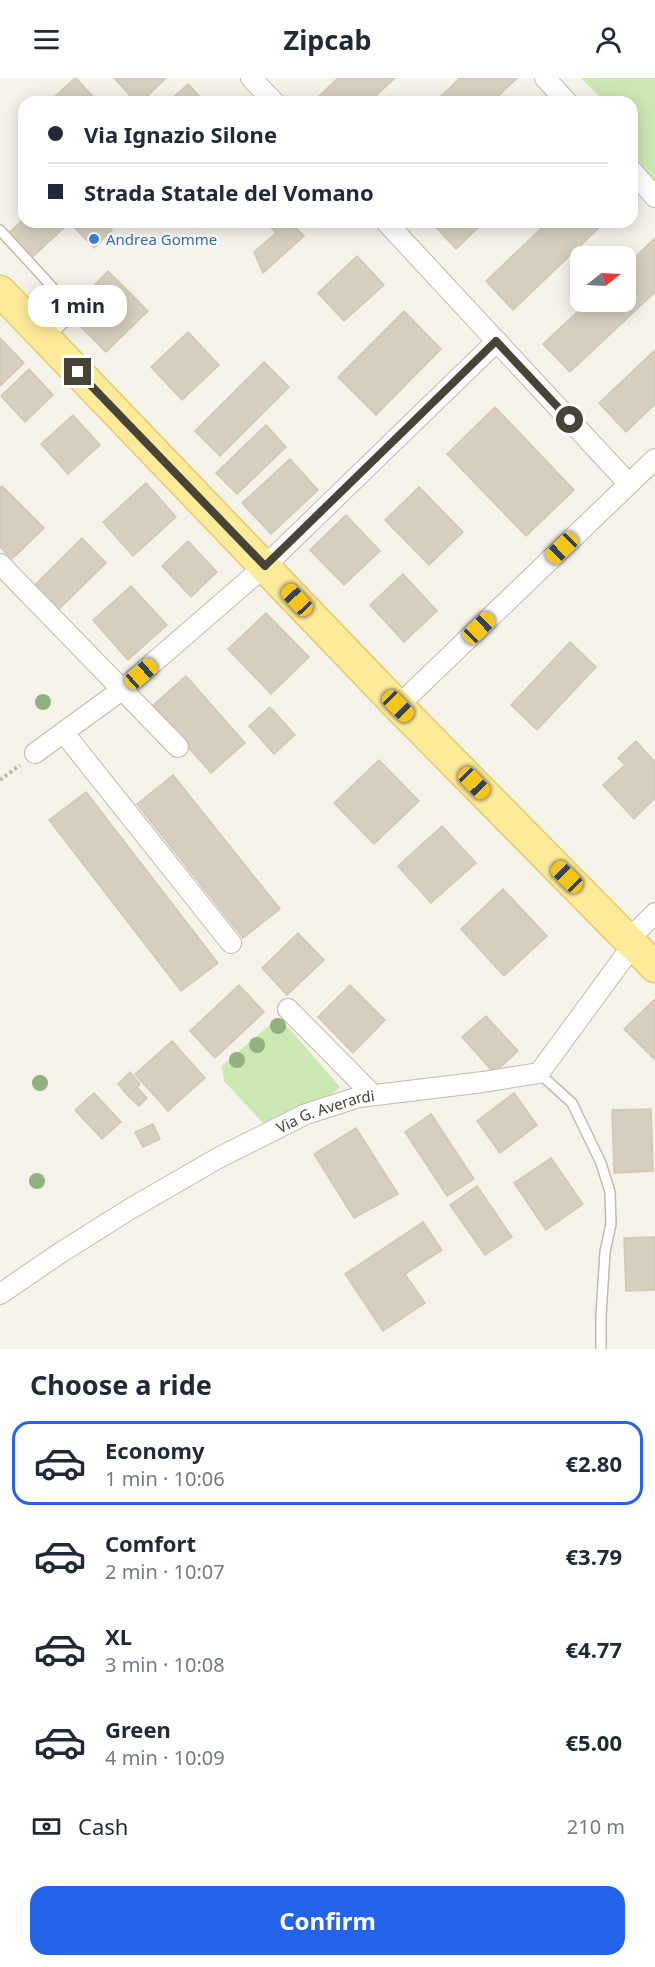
<!DOCTYPE html>
<html lang="en">
<head>
<meta charset="utf-8">
<style>
	:root { --surface:#fff; --page:#f6f6f7; --text:#1f2937; --muted:#747a83; --line:#e0e1e3; --accent:#2563eb }
	body { margin:0; font-family:"Noto Sans",sans-serif; background:var(--page); color:var(--text); height:100vh; display:flex; flex-direction:column; font-size:22px; white-space:nowrap }
	* { box-sizing:border-box; margin:0 }
	p { font-size:20px; color:var(--muted) }
	.icon { flex:none; width:33px; height:33px; fill:none; stroke:currentColor; stroke-width:2; stroke-linecap:round; stroke-linejoin:round }
	.map { position:relative; height:1271px; overflow:hidden }
	.sheet { display:flex; flex-direction:column; background:var(--surface); flex:1 }
	.sheet>* { flex:none }
	.guide { position:absolute; left:18px; top:18px; width:620px; height:132px; border-radius:18px; box-shadow:0 3px 15px #0003; display:grid; align-content:center; height:132px; padding:0 30px; background:var(--surface) }
	.needle { width:39px; rotate:72deg }
	.tools { position:absolute; left:570px; top:168px; display:grid; gap:12px }
	.tools a { display:grid; place-items:center; width:66px; height:66px; border-radius:12px; background:var(--surface); box-shadow:0 3px 15px #0003; font-size:30px }
	.end { position:absolute; width:27px; height:27px; margin:-14px; border:8px solid #484337; background:#fff; box-shadow:0 0 0 3px #fff }
	.from { border-radius:50% }
	.bubble { position:absolute; height:42px; border-radius:18px; background:var(--surface); box-shadow:0 3px 15px #0003; font-size:20px; font-weight:700; line-height:42px; text-align:center }
	.car { position:absolute; width:18px; height:36px; margin:-18px -9px; border-radius:8px; box-shadow:0 0 4px 2px #0007; background:linear-gradient(#f5c518 24%,#345 0 40%,#f5c518 0 76%,#345 0 86%,#f5c518 0) }
	.guide b { display:flex; align-items:center; gap:21px; height:57px; font-size:22px }
	.guide b+b { border-top:2px solid var(--line) }
	.guide i { width:15px; height:15px; background:var(--text) }
	ul { padding:0; list-style:none }
	li { display:flex; align-items:center; gap:18px; height:84px; margin:0 12px 9px; padding:0 18px; border:3px solid transparent; border-radius:18px }
	li div { flex:1 }
	li b { display:block; font-size:22px }
	li em { font-style:normal; font-weight:700 }
	li.current { border-color:var(--accent) }
	li>.icon { width:54px; height:54px; stroke-width:1.5 }
	h2 { padding:0 30px; font-size:27px; line-height:72px }
	.pay { display:flex; align-items:center; gap:15px; height:66px; padding:0 30px; font-size:22px }
	.pay p { margin-inline-start:auto }
	.cta { display:flex; gap:12px; margin-top:auto; padding:12px 30px }
	.cta a { flex:1; height:69px; border-radius:18px; background:var(--accent); color:#fff; font-size:24px; font-weight:700; line-height:69px; text-align:center }
	header { display:flex; justify-content:space-between; align-items:center; height:78px; padding:0 30px; background:var(--surface); font-size:27px; font-weight:700 }
	.map>svg:first-child { display:block }
	.green { fill:#cbe8b2 }
	.building { fill:#d6cfbf; stroke:#d1c8b2; stroke-width:1.5 }
	.lines { fill:none; stroke-linecap:round; stroke-linejoin:round }
	.service-casing { stroke:#c0bbac; stroke-width:12 }
	.minor-casing { stroke:#c0bbac; stroke-width:22 }
	.primary-casing { stroke:#e4ca68; stroke-width:33 }
	.path { stroke:#c2b89d; stroke-width:4; stroke-dasharray:3 3; stroke-linecap:butt }
	.service { stroke:#fff; stroke-width:9 }
	.minor { stroke:#fff; stroke-width:20 }
	.primary { stroke:#feeb99; stroke-width:30 }
	.tree { fill:#92b180 }
	.route { stroke:#484337; stroke-width:8 }
	.shop-dot { fill:#3f7fe0; stroke:#fff; stroke-width:2 }
	.labels { text-anchor:middle; dominant-baseline:central; stroke-width:5; stroke-linejoin:round; paint-order:stroke }
	.shop-label { font-size:15px; fill:#366cbe; stroke:#fff; text-anchor:start }
	.street-label { font-size:15px; fill:#484337; stroke:#fff }
</style>
</head>
<body>
<header><svg class="icon" aria-label="menu" viewBox="0 0 24 24"><path d="M4 6h16M4 12h16M4 18h16"/></svg>Zipcab<svg class="icon" aria-label="person" viewBox="0 0 24 24"><circle cx="12" cy="8" r="4"/><path d="M4 21q1-7 8-7t8 7"/></svg></header>
<div class="map">
<svg width="655" height="1271" viewBox="0 0 655 1271">
	<rect width="100%" height="100%" fill="#f5f2e9"/>
	<path class="green" d="M581 0H655V106L632 81V24H605Z
		M279 939 340 1009 324 1023 265 1047 224 1003 222 988Z"/>
	<path class="building" d="M76 0 98 24H49L75 0Z
		M114 0H166L141 24H136Z
		M338 0H395L369 24H316L315 22Z
		M460 0H517L492 24H435Z
		M188 6 205 24H168Z
		M24 141V144H66L68 146 25 186 2 161Z
		M73 144H105L112 152 94 170 71 146Z
		M266 144H296L293 147 304 158 263 195 254 174 276 155Z
		M431 144H484L456 171Z
		M548 144H605L513 232 486 203Z
		M655 160V214L570 294 543 266 588 224H626V188Z
		M357 178 384 207 344 243 318 215Z
		M108 193 148 233 106 274 77 245 89 233 79 223Z
		M404 233 441 271 376 337 338 299Z
		M188 254 219 287 182 322 151 289Z
		M0 260 24 285 0 308Z
		M655 272V326L626 354 599 325Z
		M264 284 289 309 220 378 195 353Z
		M29 291 53 317 25 344 1 318Z
		M495 329 574 412 526 458 447 376Z
		M73 337 100 367 68 396 41 366Z
		M266 347 286 369 237 416 216 395Z
		M290 381 318 412 271 456 242 425Z
		M146 405 176 439 133 478 103 444Z
		M2 408 44 450 12 481 0 469V410Z
		M419 409 463 454 429 487 385 442Z
		M346 437 380 473 344 507 310 472Z
		M82 460 106 485 58 532 34 508Z
		M188 463 217 494 191 519 162 488Z
		M403 496 437 533 404 564 370 527Z
		M131 508 167 547 128 582 93 542Z
		M266 535 309 579 271 616 228 571Z
		M570 564 596 589 537 652 511 627Z
		M186 598 245 665 211 695 152 628Z
		M270 629 295 657 274 676 249 648Z
		M636 663 655 684V720L634 741 603 707 625 687 618 680Z
		M379 682 419 723 374 766 334 725Z
		M173 697 280 831 243 860 137 726Z
		M86 714 218 885 181 913 49 742Z
		M442 748 476 785 431 825 398 788Z
		M503 811 547 858 504 898 461 851Z
		M298 855 324 882 287 917 262 890Z
		M239 907 264 934 215 980 190 953Z
		M350 907 385 942 353 975 318 939Z
		M655 921V982L624 951Z
		M486 938 518 973 494 995 462 959Z
		M172 963 205 1000 168 1033 135 996Z
		M130 994 140 1006 128 1018 118 1006Z
		M137 1009 147 1020 139 1028 128 1018Z
		M94 1015 121 1044 102 1061 75 1032Z
		M514 1015 537 1047 500 1075 477 1043Z
		M651 1031 653 1093 614 1095 612 1032Z
		M431 1036 474 1101 447 1118 405 1054Z
		M153 1046 160 1061 143 1069 135 1054Z
		M356 1050 398 1116 354 1140 314 1076Z
		M551 1080 583 1126 546 1152 514 1105Z
		M477 1108 512 1159 485 1177 450 1127Z
		M423 1144 442 1172 405 1196 425 1225 383 1253 345 1196Z
		M655 1159V1212L626 1213 624 1160Z"/>
	<g class="lines">
		<g class="service-casing">
			<path id="service" d="M0 152 75 234 48 260
				M539 995 572 1025 601 1085 610 1114 611 1146 605 1174 601 1238V1271"/>
		</g>
		<g class="minor-casing">
			<g id="minor">
				<path d="M251 0 274 24"/>
				<path d="M545 0 567 24"/>
				<path d="M632 93 655 119"/>
				<path d="M386 144 629 406"/>
				<path d="M0 486 178 669"/>
				<path d="M398 628 655 381"/>
				<path d="M64 655 231 865"/>
				<path d="M35 675 123 611 265 488 497 263"/>
				<path d="M628 862 655 835"/>
				<path d="M288 931 373 1017"/>
				<path id="s1" d="M0 1216 60 1175 130 1131 220 1079 306 1036 359 1019 483 1004 539 995 633 867"/>
			</g>
		</g>
		<g class="primary-casing">
			<path id="primary" d="M0 213 398 628 655 889"/>
		</g>
		<path class="path" d="M0 702 20 687"/>
		<use href="#service" class="service"/>
		<use href="#minor" class="minor"/>
		<use href="#primary" class="primary"/>
	</g>
	<g class="tree">
		<circle cx="43" cy="624" r="8"/>
		<circle cx="278" cy="948" r="8"/>
		<circle cx="257" cy="967" r="8"/>
		<circle cx="237" cy="982" r="8"/>
		<circle cx="40" cy="1005" r="8"/>
		<circle cx="37" cy="1103" r="8"/>
	</g>
	<g class="lines">
		<path class="route" d="M78 294 265 488 496 263 570 342"/>
	</g>
	<circle class="shop-dot" cx="94" cy="161" r="6"/>
	<g class="labels">
		<g class="shop-label">
			<text x="106" y="161">Andrea Gomme</text>
		</g>
		<g class="street-label">
			<text stroke="none"><textPath href="#s1" startOffset="375">Via G. Averardi</textPath></text>
		</g>
	</g>
</svg>
<div class="tools">
<a><svg class="needle" viewBox="-14 -14 28 28"><path d="M0-13l5 13h-10z" fill="#e53935"/><path d="M0 13l5-13h-10z" fill="#747a83"/></svg></a>
</div>
<i class="end from" style="left:570px;top:342px"></i>
<i class="end" style="left:78px;top:294px"></i>
<div class="bubble" style="left:28px;top:207px;width:99px">1 min</div>
<i class="car" style="left:562px;top:470px;rotate:226deg"></i>
<i class="car" style="left:297px;top:522px;rotate:317deg"></i>
<i class="car" style="left:479px;top:550px;rotate:46deg"></i>
<i class="car" style="left:141px;top:596px;rotate:49deg"></i>
<i class="car" style="left:398px;top:628px;rotate:135deg"></i>
<i class="car" style="left:474px;top:705px;rotate:136deg"></i>
<i class="car" style="left:567px;top:799px;rotate:315deg"></i>
<div class="guide">
<b><i class="from"></i>Via Ignazio Silone</b>
<b><i></i>Strada Statale del Vomano</b>
</div>
</div>
<section class="sheet">
<h2>Choose a ride</h2>
<ul>
<li class="current"><svg class="icon" aria-label="car" viewBox="0 0 24 24"><path d="M5 17H2v-5l4-1 3-4h7l3 4 3 1v5h-3M9 17h6M6 11h13"/><circle cx="7" cy="17" r="2"/><circle cx="17" cy="17" r="2"/></svg><div><b>Economy</b><p>1 min · 10:06</p></div><em>€2.80</em></li>
<li><svg class="icon" aria-label="car" viewBox="0 0 24 24"><path d="M5 17H2v-5l4-1 3-4h7l3 4 3 1v5h-3M9 17h6M6 11h13"/><circle cx="7" cy="17" r="2"/><circle cx="17" cy="17" r="2"/></svg><div><b>Comfort</b><p>2 min · 10:07</p></div><em>€3.79</em></li>
<li><svg class="icon" aria-label="car" viewBox="0 0 24 24"><path d="M5 17H2v-5l4-1 3-4h7l3 4 3 1v5h-3M9 17h6M6 11h13"/><circle cx="7" cy="17" r="2"/><circle cx="17" cy="17" r="2"/></svg><div><b>XL</b><p>3 min · 10:08</p></div><em>€4.77</em></li>
<li><svg class="icon" aria-label="car" viewBox="0 0 24 24"><path d="M5 17H2v-5l4-1 3-4h7l3 4 3 1v5h-3M9 17h6M6 11h13"/><circle cx="7" cy="17" r="2"/><circle cx="17" cy="17" r="2"/></svg><div><b>Green</b><p>4 min · 10:09</p></div><em>€5.00</em></li>
</ul>
<div class="pay"><svg class="icon" aria-label="cash" viewBox="0 0 24 24"><path d="M3 7h18v10H3z"/><circle cx="12" cy="12" r="2"/></svg>Cash<p>210 m</p></div>
<div class="cta"><a>Confirm</a></div>
</section>
</body>
</html>
